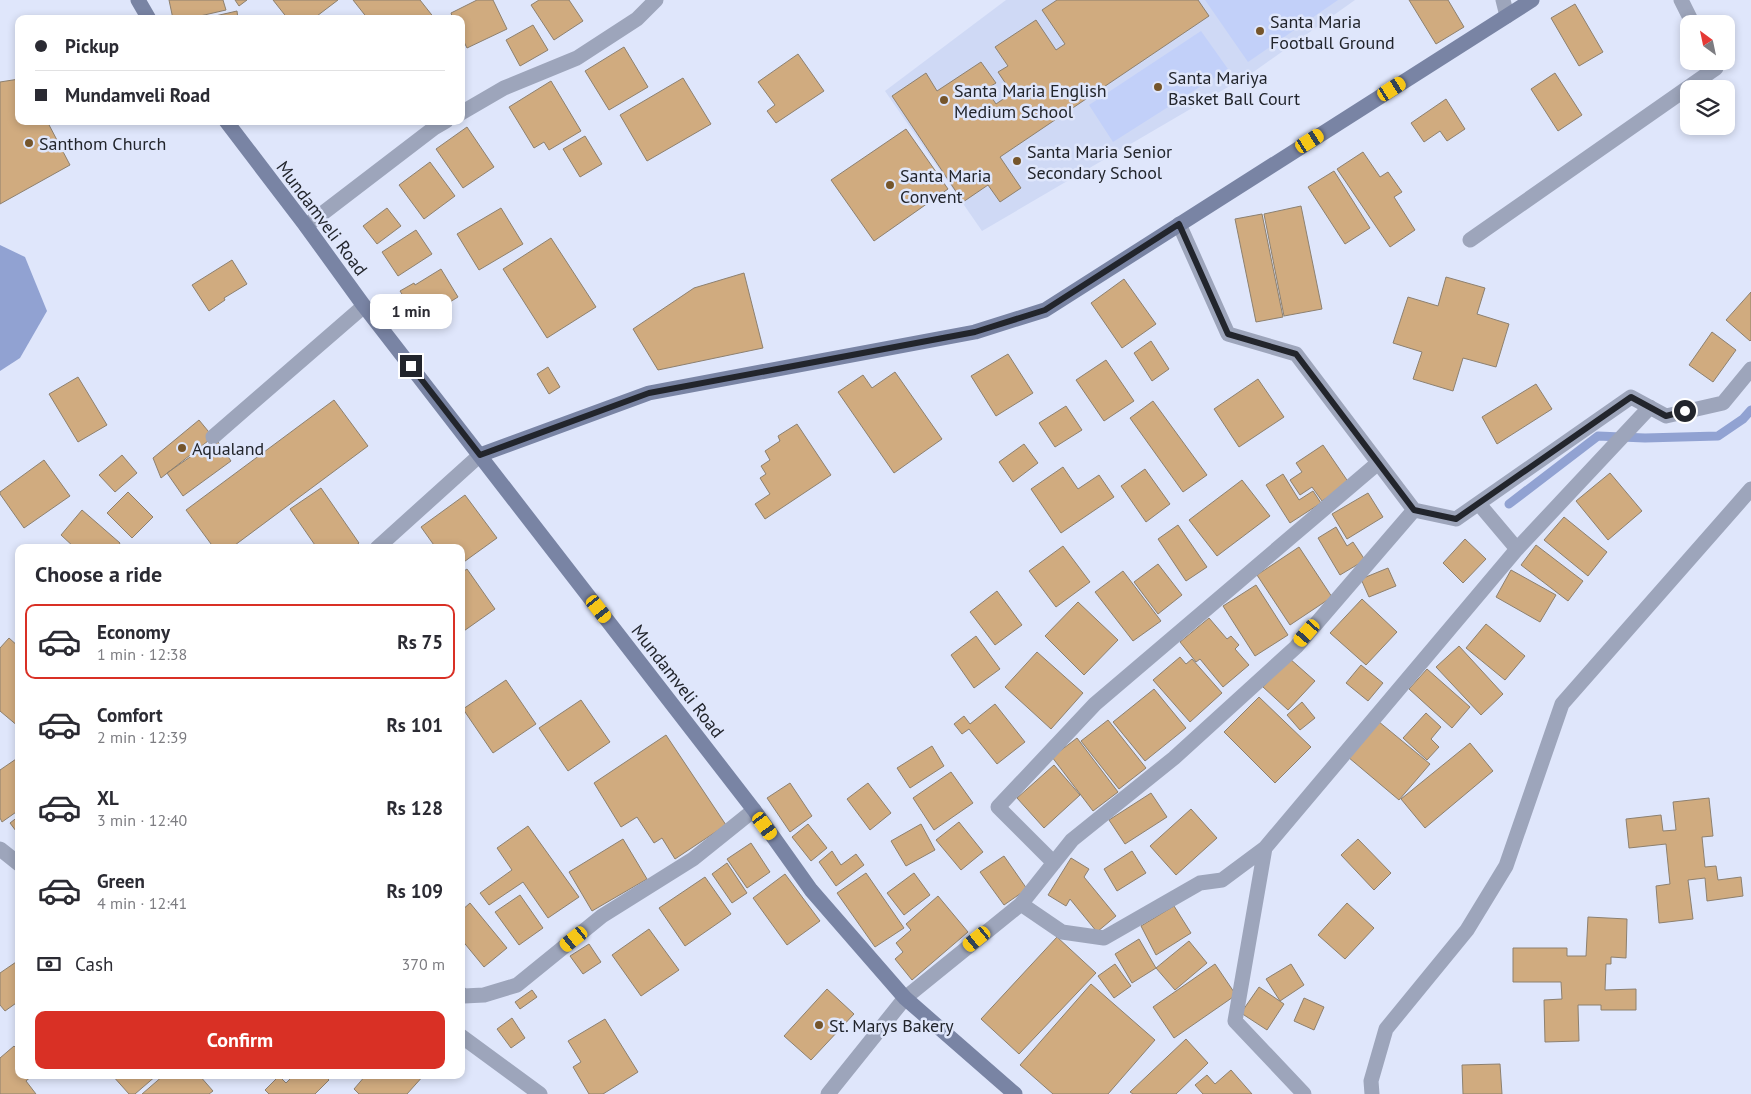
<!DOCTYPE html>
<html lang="en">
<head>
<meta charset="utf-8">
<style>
	:root { --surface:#fff; --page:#f7f7f7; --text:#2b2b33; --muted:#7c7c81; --line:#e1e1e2; --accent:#d93025 }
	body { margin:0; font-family:"PT Sans",sans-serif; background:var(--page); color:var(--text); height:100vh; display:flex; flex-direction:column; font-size:19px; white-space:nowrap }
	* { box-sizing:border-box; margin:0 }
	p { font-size:16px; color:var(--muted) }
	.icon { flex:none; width:28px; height:28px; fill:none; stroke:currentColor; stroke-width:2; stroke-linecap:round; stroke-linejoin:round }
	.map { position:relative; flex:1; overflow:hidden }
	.sheet { position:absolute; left:15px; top:544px; width:450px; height:535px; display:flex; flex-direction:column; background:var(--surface); border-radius:10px; box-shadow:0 2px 8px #0003 }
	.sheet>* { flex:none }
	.guide { position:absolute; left:15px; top:15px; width:450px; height:110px; border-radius:10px; box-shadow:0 2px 8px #0003; display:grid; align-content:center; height:110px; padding:0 20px; background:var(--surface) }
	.needle { width:32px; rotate:327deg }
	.tools { position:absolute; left:1680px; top:15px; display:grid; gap:10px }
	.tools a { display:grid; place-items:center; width:55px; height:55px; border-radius:10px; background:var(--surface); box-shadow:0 2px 8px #0003; font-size:25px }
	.end { position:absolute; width:22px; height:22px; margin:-11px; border:6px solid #22252c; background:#fff; box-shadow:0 0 0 2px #fff }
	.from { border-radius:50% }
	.bubble { position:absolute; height:35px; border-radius:10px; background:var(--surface); box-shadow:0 2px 8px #0003; font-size:16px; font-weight:700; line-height:35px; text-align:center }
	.car { position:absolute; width:15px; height:30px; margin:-15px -8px; border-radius:6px; box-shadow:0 0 4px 1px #0007; background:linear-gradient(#f5c518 24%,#345 0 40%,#f5c518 0 76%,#345 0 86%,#f5c518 0) }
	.guide b { display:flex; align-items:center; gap:18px; height:48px; font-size:19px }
	.guide b+b { border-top:1px solid var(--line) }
	.guide i { width:12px; height:12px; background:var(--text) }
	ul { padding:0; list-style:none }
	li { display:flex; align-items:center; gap:15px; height:75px; margin:0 10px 8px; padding:0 10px; border:2px solid transparent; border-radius:10px }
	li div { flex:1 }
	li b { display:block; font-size:19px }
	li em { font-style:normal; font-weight:700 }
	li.on { border-color:var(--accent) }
	li>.icon { width:45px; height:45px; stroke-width:1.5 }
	h2 { padding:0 20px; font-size:22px; line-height:60px }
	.pay { display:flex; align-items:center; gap:12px; height:55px; padding:0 20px; font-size:19px }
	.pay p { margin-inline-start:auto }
	.primary-button { display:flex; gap:10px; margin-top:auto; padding:10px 20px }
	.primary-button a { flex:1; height:58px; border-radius:10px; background:var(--accent); color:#fff; font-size:20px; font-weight:700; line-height:58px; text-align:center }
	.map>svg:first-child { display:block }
	.built { fill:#cfd9f5 }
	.green { fill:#c2d0f9 }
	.water { fill:#91a2d2 }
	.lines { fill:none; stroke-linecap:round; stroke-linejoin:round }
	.stream { stroke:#91a2d2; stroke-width:9 }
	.building { fill:#d0ab7f; stroke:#8d806f }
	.minor { stroke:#9da5bb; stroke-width:15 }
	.tertiary { stroke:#9da5bb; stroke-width:15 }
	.secondary { stroke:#7984a4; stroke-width:15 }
	.route { stroke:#22252c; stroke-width:6 }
	.poi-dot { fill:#75552b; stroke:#dfe6fb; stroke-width:2 }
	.labels { text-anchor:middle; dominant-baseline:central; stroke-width:5; stroke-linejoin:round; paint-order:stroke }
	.poi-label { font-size:18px; fill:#22252c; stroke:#dfe6fb; text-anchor:start }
	.street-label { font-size:18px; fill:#22252c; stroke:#dfe6fb }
</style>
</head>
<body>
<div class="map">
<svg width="1751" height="1094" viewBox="0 0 1751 1094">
	<rect width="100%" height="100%" fill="#dfe6fb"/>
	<path class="built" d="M1006 0H1355L1252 73 982 231 885 91Z"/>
	<path class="green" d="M1205 0H1338L1248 62Z
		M1201 31 1228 69 1113 142 1089 105Z"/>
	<path class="water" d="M0 245 25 257 47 311 20 358 0 371Z"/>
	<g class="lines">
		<path class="stream" d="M1509 504 1598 436 1645 438 1718 436 1743 419 1751 410"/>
	</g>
	<path class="building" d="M169 0H223L226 10 187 19H173Z
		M235 0H247L239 6Z
		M273 0H338L313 19H288Z
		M353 0H420L435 19H368Z
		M477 0H493L507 29 467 48 461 36V19H453L451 13Z
		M539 0H569L583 21 554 40 531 5Z
		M1057 0H1198L1209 16 1000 157 1021 188 1000 202 988 185 963 202 892 96 926 73 937 91 981 62 996 83 986 89 996 104 1012 93 998 72 1008 66 995 47 1036 20 1056 50 1065 44 1042 10Z
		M1409 0H1448L1464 27 1436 44Z
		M1575 4 1603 52 1579 66 1551 18Z
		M237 11 238 19H202Z
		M533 25 548 50 520 66 506 40Z
		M624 47 648 87 609 110 585 71Z
		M798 54 824 91 776 123 767 111 775 105 758 82Z
		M1555 73 1582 115 1558 131 1531 89Z
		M683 78 711 124 647 161 620 115Z
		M19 79V121H47L70 165 0 204V82Z
		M551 81 581 131 549 150 544 142 534 148 509 107Z
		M1446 99 1465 129 1447 141 1440 131 1424 142 1411 123Z
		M467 127 494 167 463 188 436 149Z
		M906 129 948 189 874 241 831 180Z
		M585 136 602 164 580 177 563 149Z
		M1363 152 1380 177 1388 172 1402 192 1394 197 1415 230 1390 247 1337 169Z
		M430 162 455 196 424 219 399 185Z
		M1334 171 1370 228 1345 244 1308 187Z
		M1301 206 1322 309 1284 316 1264 214Z
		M387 208 401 226 377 244 363 226Z
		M501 208 523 244 479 270 457 234Z
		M1262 214 1283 317 1256 322 1235 219Z
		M416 230 432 254 398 276 382 252Z
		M551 238 596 307 547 338 503 269Z
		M232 260 247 284 224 298 225 300 209 311 192 285Z
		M441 269 458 297 419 321 400 291 414 283 415 285Z
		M744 273 763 348 658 370 633 329 694 288Z
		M1446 277 1485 288 1477 314 1509 324 1496 367 1463 358 1453 391 1413 379 1422 352 1393 343 1408 297 1438 306Z
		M1124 279 1156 324 1122 348 1091 303Z
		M1751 292V340L1750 341 1726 320Z
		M392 298 402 314 391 321 381 304Z
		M1712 332 1736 350 1713 382 1689 365Z
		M1151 341 1169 369 1152 381 1134 353Z
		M1008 354 1033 393 996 416 971 376Z
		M1106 360 1134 401 1104 421 1076 380Z
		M548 367 560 387 549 394 537 374Z
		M895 372 942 439 894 473 838 392 863 375 872 388Z
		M78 377 107 425 78 442 49 394Z
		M1258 379 1284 417 1239 447 1214 409Z
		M1536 384 1552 409 1497 444 1482 417Z
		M334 400 368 446 231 548H214L186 510Z
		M1153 401 1207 475 1183 492 1130 418Z
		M1066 406 1082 430 1055 447 1039 423Z
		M199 420 213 437 161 478 153 458Z
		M797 424 831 475 765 519 755 504 770 494 760 478 766 474 761 466 770 460 765 451 780 441 778 436Z
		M216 439 231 461 183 496 167 473Z
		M1024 444 1038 463 1013 482 999 462Z
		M1323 445 1349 483 1322 501 1312 487 1300 495 1290 480 1302 472 1296 463Z
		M122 455 137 473 115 492 99 475Z
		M44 460 70 496 24 528 0 494V492Z
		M1063 467 1078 489 1099 475 1114 497 1061 533 1031 489Z
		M1145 469 1170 504 1146 522 1121 486Z
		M1610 473 1642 511 1608 540 1576 501Z
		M1283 474 1299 500 1313 491 1321 503 1290 523 1266 485Z
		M1242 480 1270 516 1217 556 1189 520Z
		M321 488 359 543 353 548H317L290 509Z
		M128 492 153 517 132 538 107 513Z
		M1368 493 1383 517 1347 539 1332 514Z
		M465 495 497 538 461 564V548H436L421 527Z
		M82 510 120 543 117 548H75L61 535Z
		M1564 517 1607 552 1588 576 1544 540Z
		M1178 525 1207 567 1186 581 1158 539Z
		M1336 527 1347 546 1353 542 1365 560 1340 575 1318 538Z
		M1465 539 1486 559 1463 583 1443 563Z
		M1536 545 1583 581 1568 601 1521 565Z
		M1063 546 1090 582 1056 607 1029 571Z
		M1299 547 1332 597 1290 625 1257 575Z
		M1158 564 1182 595 1158 614 1134 582Z
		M1388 568 1396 586 1369 597 1361 579Z
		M467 569 495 609 461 633V573Z
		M1511 570 1556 595 1540 622 1496 597Z
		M1123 571 1161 621 1133 641 1095 592Z
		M1256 585 1288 635 1255 656 1223 606Z
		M997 591 1022 625 995 645 970 612Z
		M1362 599 1397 632 1366 665 1330 633Z
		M1078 602 1118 640 1084 675 1045 636Z
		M1209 618 1227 639 1231 636 1239 645 1235 649 1249 665 1223 687 1200 659 1196 662 1180 642Z
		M1486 624 1525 656 1505 680 1466 648Z
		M976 636 1000 669 974 688 951 655Z
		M9 638 19 647V727L0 711V648Z
		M1459 646 1503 694 1481 715 1436 667Z
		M1037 652 1083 693 1051 729 1005 687Z
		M1180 657 1186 664 1192 659 1222 693 1190 722 1153 680Z
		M1289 658 1315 681 1288 710 1263 687Z
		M1361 665 1383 683 1368 701 1346 683Z
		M1427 669 1470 707 1452 728 1409 689Z
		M506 680 536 724 493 753 463 709Z
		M1154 689 1186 728 1145 761 1113 722Z
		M1259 697 1311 747 1275 783 1224 732Z
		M581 700 610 742 568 771 539 728Z
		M1302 702 1315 718 1300 730 1287 715Z
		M995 704 1025 742 997 764 969 729 962 734 954 724 964 716 970 724Z
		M1426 713 1441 727 1431 739 1439 747 1427 760 1403 738Z
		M1108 720 1146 768 1119 789 1081 741Z
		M1378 721 1430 764 1399 800 1348 757Z
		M666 735 726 825 675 859 662 838 654 843 637 817 621 827 594 783Z
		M1077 738 1118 792 1093 811 1052 757Z
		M1470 743 1493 771 1425 828 1401 799Z
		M932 746 944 766 910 788 897 768Z
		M19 757V810L2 822 0 818V770Z
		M1054 765 1080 795 1044 828 1017 798Z
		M951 772 973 803 934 830 913 798Z
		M790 783 812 816 790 832 767 798Z
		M868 783 891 813 870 830 847 799Z
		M1151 793 1167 817 1125 844 1109 820Z
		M1709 798 1713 836 1702 837 1705 867 1716 866 1718 880 1741 877 1743 896 1707 901 1705 878 1688 880 1693 919 1659 923 1656 886 1670 884 1666 844 1629 848 1626 819 1661 815 1663 831 1676 830 1673 802Z
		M1191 809 1217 838 1176 875 1150 846Z
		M19 816V835L10 823Z
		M959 822 983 852 961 870 936 840Z
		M808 824 827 848 811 861 792 837Z
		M921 824 935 850 906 866 891 841Z
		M528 826 579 897 548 918 523 882 489 905 480 893 512 870 497 848Z
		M623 839 647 879 592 911 569 872Z
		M1358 839 1391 873 1374 890 1341 855Z
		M751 843 770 872 747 888 727 859Z
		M832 851 841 865 856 854 864 865 836 886 819 862Z
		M1132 851 1146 873 1117 891 1104 869Z
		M1004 856 1027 889 1004 905 980 872Z
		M1071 858 1089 869 1084 877 1116 916 1097 932 1070 899 1066 906 1048 895Z
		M727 863 747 893 732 903 712 874Z
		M866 873 904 928 875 947 837 893Z
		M914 873 930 895 904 915 887 893Z
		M785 874 820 921 787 945 753 898Z
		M705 877 731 914 685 946 659 908Z
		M520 895 543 928 519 945 495 912Z
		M938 896 968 932 912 980 895 959 903 952 896 943 911 930 906 924Z
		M470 903 507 948 484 967 461 939V911Z
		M1347 903 1374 928 1345 959 1318 935Z
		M1174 906 1191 933 1156 955 1141 926Z
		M1588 917 1627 919 1626 958 1611 957V964H1606L1605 990 1636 989V1010H1601V1005H1578L1579 1041 1545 1042 1544 1000 1562 999 1561 982H1513V948H1567V956H1586Z
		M649 929 679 970 641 996 612 955Z
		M1057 937 1096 973 1019 1054 981 1019Z
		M1139 939 1156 968 1132 983 1115 954Z
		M1189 941 1207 963 1175 990 1156 968Z
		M589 944 601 962 583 974 570 956Z
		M19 960V1001L5 1011 0 1005V973Z
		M1115 964 1131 986 1114 998 1098 976Z
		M1215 964 1236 995 1174 1038 1153 1007Z
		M1291 964 1304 985 1280 1001 1266 979Z
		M1091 984 1155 1040 1108 1094H1053L1020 1065Z
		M1259 987 1284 1004 1267 1030 1241 1013Z
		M827 989 854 1014 811 1060 784 1036Z
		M532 990 537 997 520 1009 515 1002Z
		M1304 998 1324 1007 1314 1030 1294 1021Z
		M512 1018 525 1038 511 1048 497 1029Z
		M605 1019 638 1072 603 1094H589L573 1067 581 1062 568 1041Z
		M1186 1039 1208 1063 1176 1094H1133L1130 1092Z
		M14 1046 19 1051V1075H33L26 1081 36 1094H0V1058Z
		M1500 1064 1502 1094H1463L1462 1065Z
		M1231 1070 1252 1094H1203L1195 1085 1207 1075 1215 1084Z
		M112 1075H157L135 1094H129Z
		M164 1075H199L213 1091 209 1094H142Z
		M294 1075H324L329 1080 315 1094H269L265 1090 279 1076 286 1083Z
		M366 1075H424L407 1094H359L354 1089Z"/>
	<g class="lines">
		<path class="minor" d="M1503 0 1507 16
			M1681 0 1693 24
			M461 113 504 88 577 58 637 19 656 0
			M1179 224 1228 334 1296 354 1414 510 1456 519 1631 397 1666 416 1723 403 1751 369
			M306 226 434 128 446 121
			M1470 240 1716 68 1712 61
			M213 437 364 306
			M377 548 480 455
			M1517 549 1650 407
			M0 849 19 864
			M1054 863 998 807 1095 704 1378 463
			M1021 904 1062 932 1104 938 1200 883 1222 880 1265 848
			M461 994 464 996 484 995 517 985 602 916 693 859 754 810
			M905 998 1021 904 1072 840 1174 758 1296 647 1414 510
			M461 1036 540 1094
			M1304 1094 1235 1021 1265 848 1517 549 1479 504
			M1372 1094 1371 1081 1386 1029 1467 930 1506 866 1562 704 1751 489"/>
		<path class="tertiary" d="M828 1094 905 998"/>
		<path class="secondary" d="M138 0 149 19
			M226 121 306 226 364 306 754 810 811 890 905 998 1015 1094
			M480 455 649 393 975 332 1045 310 1532 0"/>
	</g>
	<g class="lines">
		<path class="route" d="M411 366 480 455 649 393 975 332 1045 310 1179 224 1228 334 1296 354 1414 510 1456 519 1631 397 1666 416 1685 411"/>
	</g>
	<g class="poi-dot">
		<circle cx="1260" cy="31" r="5"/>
		<circle cx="1158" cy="87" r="5"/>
		<circle cx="944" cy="100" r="5"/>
		<circle cx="29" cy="143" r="5"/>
		<circle cx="1017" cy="161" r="5"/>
		<circle cx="890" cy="185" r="5"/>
		<circle cx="182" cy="448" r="5"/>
		<circle cx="819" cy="1025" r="5"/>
	</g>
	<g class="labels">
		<g class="poi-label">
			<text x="1270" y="21">Santa Maria<tspan x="1270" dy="21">Football Ground</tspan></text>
			<text x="1168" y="77">Santa Mariya<tspan x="1168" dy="21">Basket Ball Court</tspan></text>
			<text x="954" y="90">Santa Maria English<tspan x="954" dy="21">Medium School</tspan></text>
			<text x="39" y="143">Santhom Church</text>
			<text x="1027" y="151">Santa Maria Senior<tspan x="1027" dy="21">Secondary School</tspan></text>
			<text x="900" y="175">Santa Maria<tspan x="900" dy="21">Convent</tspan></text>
			<text x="192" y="448">Aqualand</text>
			<text x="829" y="1025">St. Marys Bakery</text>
		</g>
		<g class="street-label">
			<text transform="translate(322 218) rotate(53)">Mundamveli Road</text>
			<text transform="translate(678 681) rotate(52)">Mundamveli Road</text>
		</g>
	</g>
</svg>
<div class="tools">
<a><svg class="needle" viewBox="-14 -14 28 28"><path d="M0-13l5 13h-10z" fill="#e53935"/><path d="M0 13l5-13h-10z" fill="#7c7c81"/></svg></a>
<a><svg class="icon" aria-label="layers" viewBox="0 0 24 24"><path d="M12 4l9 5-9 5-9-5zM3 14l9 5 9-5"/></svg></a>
</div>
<i class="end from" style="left:1685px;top:411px"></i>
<i class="end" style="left:411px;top:366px"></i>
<div class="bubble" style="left:370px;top:294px;width:82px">1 min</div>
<i class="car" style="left:1392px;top:89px;rotate:57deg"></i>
<i class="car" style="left:1310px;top:141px;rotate:58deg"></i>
<i class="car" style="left:599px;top:609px;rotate:142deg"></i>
<i class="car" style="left:1307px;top:633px;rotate:221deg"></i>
<i class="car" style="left:765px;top:826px;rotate:144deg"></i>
<i class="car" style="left:574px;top:939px;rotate:231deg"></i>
<i class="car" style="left:977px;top:939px;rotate:231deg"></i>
<div class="guide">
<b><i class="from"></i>Pickup</b>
<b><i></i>Mundamveli Road</b>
</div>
<section class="sheet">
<h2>Choose a ride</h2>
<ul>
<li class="on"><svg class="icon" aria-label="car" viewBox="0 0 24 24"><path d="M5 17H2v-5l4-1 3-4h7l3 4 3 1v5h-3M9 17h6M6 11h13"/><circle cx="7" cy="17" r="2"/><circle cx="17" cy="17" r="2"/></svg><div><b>Economy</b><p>1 min · 12:38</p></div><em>Rs 75</em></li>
<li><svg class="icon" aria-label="car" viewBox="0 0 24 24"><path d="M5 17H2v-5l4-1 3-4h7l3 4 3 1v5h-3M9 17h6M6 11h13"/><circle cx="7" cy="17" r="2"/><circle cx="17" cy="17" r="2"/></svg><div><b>Comfort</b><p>2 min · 12:39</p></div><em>Rs 101</em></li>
<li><svg class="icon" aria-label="car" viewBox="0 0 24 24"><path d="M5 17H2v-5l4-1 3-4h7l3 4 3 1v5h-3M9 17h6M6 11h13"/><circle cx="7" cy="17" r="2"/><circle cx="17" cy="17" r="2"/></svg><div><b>XL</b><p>3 min · 12:40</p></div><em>Rs 128</em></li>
<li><svg class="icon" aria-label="car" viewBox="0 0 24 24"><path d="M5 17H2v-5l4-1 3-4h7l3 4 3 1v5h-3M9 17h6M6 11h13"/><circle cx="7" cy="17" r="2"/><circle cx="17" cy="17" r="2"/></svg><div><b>Green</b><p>4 min · 12:41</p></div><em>Rs 109</em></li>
</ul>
<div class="pay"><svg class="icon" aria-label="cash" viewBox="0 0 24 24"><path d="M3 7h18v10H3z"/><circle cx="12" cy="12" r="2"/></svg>Cash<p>370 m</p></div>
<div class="primary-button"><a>Confirm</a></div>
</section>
</div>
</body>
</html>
